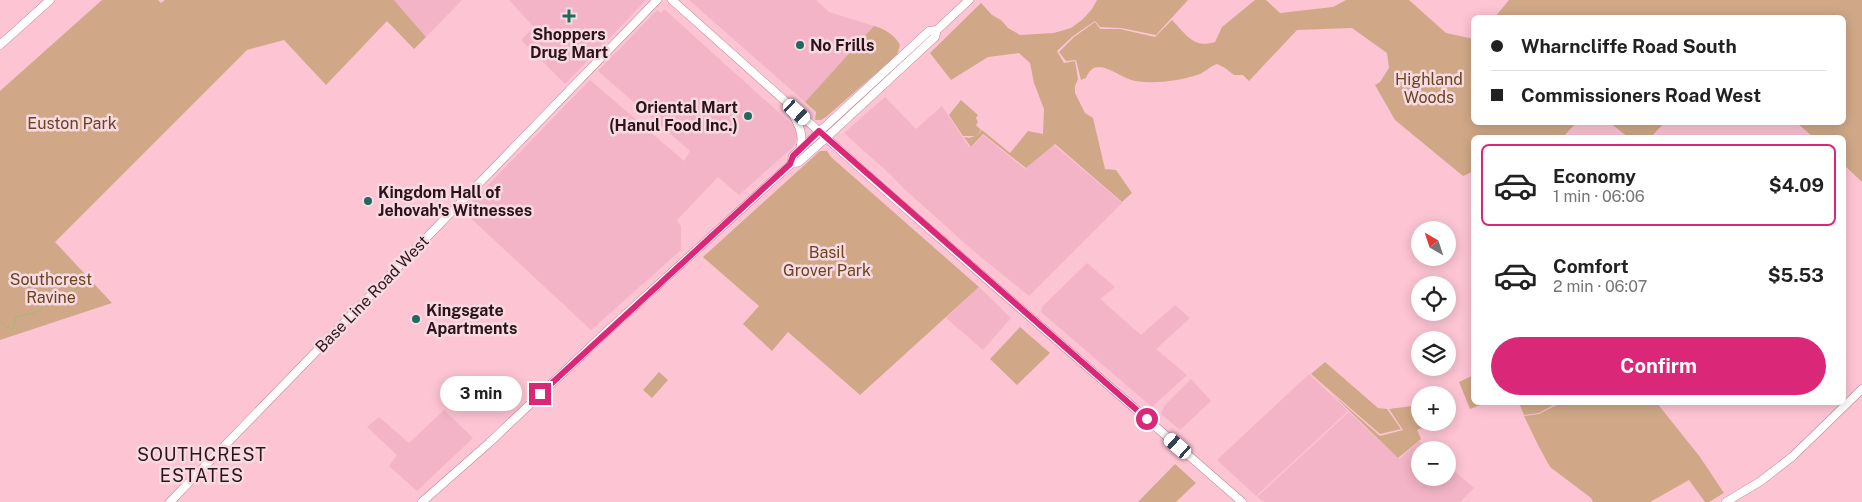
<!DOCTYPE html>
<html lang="en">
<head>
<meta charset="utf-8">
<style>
	:root { --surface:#fff; --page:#f6f6f6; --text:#222; --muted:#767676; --line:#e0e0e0; --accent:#db2777 }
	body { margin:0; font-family:"Public Sans",sans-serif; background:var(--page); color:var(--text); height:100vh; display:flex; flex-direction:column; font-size:19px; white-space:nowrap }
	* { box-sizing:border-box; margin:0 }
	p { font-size:16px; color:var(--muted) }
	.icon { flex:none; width:28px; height:28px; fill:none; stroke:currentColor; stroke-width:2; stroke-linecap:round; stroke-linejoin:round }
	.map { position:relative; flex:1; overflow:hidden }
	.details { position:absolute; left:1471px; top:135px; width:375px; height:270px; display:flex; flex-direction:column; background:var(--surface); border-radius:8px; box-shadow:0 2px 12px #0003 }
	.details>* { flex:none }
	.hud { position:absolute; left:1471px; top:15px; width:375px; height:110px; border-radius:8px; box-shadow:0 2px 12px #0003; display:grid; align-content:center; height:110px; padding:0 20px; background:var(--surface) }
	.needle { width:32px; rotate:321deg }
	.controls { position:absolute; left:1411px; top:221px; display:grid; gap:10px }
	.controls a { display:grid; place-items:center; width:45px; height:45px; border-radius:50%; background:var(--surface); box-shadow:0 2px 12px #0003; font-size:25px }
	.end { position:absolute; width:22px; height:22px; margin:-11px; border:6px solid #db2777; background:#fff; box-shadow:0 0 0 2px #fff }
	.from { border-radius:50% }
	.bubble { position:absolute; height:35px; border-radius:18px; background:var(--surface); box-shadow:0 2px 12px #0003; font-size:16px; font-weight:700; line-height:35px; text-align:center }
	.car { position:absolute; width:15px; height:30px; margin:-15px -8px; border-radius:6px; box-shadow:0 0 4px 1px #0007; background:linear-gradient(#fff 24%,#345 0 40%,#fff 0 76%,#345 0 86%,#fff 0) }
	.hud b { display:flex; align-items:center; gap:18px; height:48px; font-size:19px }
	.hud b+b { border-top:1px solid var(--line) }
	.hud i { width:12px; height:12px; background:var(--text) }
	ul { padding:9px 0 0; list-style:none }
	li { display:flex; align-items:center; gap:15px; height:82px; margin:0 10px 8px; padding:0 10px; border:2px solid transparent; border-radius:8px }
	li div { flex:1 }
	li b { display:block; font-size:19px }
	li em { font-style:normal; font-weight:700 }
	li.selected { border-color:var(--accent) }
	li>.icon { width:45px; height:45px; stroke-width:1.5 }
	.action { display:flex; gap:10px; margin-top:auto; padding:10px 20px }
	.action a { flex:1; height:58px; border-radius:30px; background:var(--accent); color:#fff; font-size:20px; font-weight:700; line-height:58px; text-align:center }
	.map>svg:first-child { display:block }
	.built { fill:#f2b4c6 }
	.green { fill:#d0a888 }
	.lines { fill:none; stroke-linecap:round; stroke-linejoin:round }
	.stream { stroke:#a6b870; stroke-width:1 }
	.secondary-casing { stroke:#c07f92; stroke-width:9 }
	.secondary { stroke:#fff; stroke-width:8 }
	.route { stroke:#db2777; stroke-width:6 }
	.poi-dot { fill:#22695d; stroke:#f7dae2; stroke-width:2 }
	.labels { text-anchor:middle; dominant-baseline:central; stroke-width:5; stroke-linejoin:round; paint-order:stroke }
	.poi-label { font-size:16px; font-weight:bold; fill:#2c131b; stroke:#f7dae2; text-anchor:start }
	.park-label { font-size:16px; fill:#6c431d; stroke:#f7dae2 }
	.street-label { font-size:16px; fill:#2c131b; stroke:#f7dae2 }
	.neighbourhood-label { font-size:18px; letter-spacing:1px; fill:#2c131b; stroke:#f7dae2 }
</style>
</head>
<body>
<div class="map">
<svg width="1862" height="502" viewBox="0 0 1862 502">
	<rect width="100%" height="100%" fill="#fdc4d4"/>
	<path class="built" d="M394 0H462L426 37Z
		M509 0H646L565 84 521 40 534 27Z
		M689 0H816L829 12 874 26 805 102Z
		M664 9 796 128 797 139 793 147 739 195 718 177 677 220 681 226V250L591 330 463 211 590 80 684 161 690 151 598 71 657 10 661 13Z
		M885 97 916 129 942 106 969 147H972L983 135 1025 169 1054 145 1122 203 1029 296 977 254 901 186 892 176 844 133Z
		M1087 263 1115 287 1100 299 1141 335 1175 305 1190 318 1156 349 1187 375 1152 407 1041 312 1042 307Z
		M979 287 1011 318 983 350 946 318Z
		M1309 374 1348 411 1256 496 1217 460Z
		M1191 379 1211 401 1180 430 1161 414 1164 406Z
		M444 410 473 438 417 491 389 466 397 455 367 427 379 417 409 443Z
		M1349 412 1399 459 1419 441 1429 450H1420V478H1448V466L1474 488 1460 502H1264L1257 497Z"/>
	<path class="green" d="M102 0H158L161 3 165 0H394L426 37 414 49 387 21 326 85 284 40 247 50 55 242 112 303 0 340V91Z
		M1097 0H1188L1156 35 1121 28 1100 27 1095 21 1073 36 1057 51 1064 63 1075 61 1078 79 1075 86V93L1085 113 1093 118 1105 169 1116 170 1132 193 1122 202 1055 144 1026 168 983 134 971 147 964 137 969 138 975 136H963L949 115 961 100 978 115 976 118 978 122 976 125 981 130 976 136 982 130 1010 153 1028 131 1043 134 1044 109 1034 83 1030 63 1019 53 988 57 951 80 930 53 981 3 992 15 1001 20 1008 28 1020 35 1054 33 1071 28 1082 20 1092 9Z
		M1255 0H1266L1280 13 1333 7 1346 0H1409L1446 33 1474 39V122L1576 123 1563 137 1474 138V171L1463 176 1395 120 1375 85 1380 82 1389 68 1387 53 1352 28 1297 30 1249 81 1243 75H1234L1225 68 1217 64C1209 67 1203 74 1197 75 1178 81 1156 84 1135 81 1118 78 1096 53 1086 78L1081 80 1076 60 1066 61 1059 52 1074 37 1095 22 1100 29H1120L1155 37 1172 20C1186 34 1193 49 1215 42L1222 27Z
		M1509 0H1862V182L1844 165V138L1813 137 1797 123 1844 122V18L1495 17Z
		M874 26C885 29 895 35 900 45L897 55 826 117 821 120H815L816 112 805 102Z
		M1610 123H1664L1650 138 1628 137Z
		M820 151H827L831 157 979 287 860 395 788 332 772 351 743 324 759 306 703 257Z
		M1020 327 1050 353 1017 385 990 359Z
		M1325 362 1378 408 1387 409 1401 429 1380 434 1311 374Z
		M659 372 668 380 652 398 643 390Z
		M1474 375V402L1486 403 1470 409 1459 382Z
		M1330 392 1380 436 1403 430 1389 409 1420 405V422L1434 423 1417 430 1421 439 1398 458Z
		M1519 403H1557L1539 413 1524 415Z
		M1560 403H1657L1700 457 1724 493 1709 502H1705L1689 480 1650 502H1593L1591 498 1550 467 1538 445 1524 416 1539 414Z
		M1175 464 1196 483 1176 502H1138Z"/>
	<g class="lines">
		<path class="stream" d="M0 321 6 327 13 329 16 317 35 313 47 304 78 288"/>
		<g class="secondary-casing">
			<path id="secondary" d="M672 0 888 193 1242 502
				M0 45 50 0
				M790 109C797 122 805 133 800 149
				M791 164 793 156 929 31 937 30
				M170 502 657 0
				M422 502 489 443 604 334 791 164 799 162 826 138 935 37 937 30 969 0
				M1726 502 1761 481 1793 456 1862 389"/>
		</g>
		<use href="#secondary" class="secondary"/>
	</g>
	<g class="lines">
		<path class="route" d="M540 394 790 164 793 156 819 131 1147 419"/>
	</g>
	<g class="poi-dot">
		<path d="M566.5 8.5h5v5h5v5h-5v5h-5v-5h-5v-5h5z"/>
		<circle cx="800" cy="45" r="5"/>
		<circle cx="748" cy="116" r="5"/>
		<circle cx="368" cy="201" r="5"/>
		<circle cx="416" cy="319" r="5"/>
	</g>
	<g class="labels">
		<g class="poi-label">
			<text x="569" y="34" text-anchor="middle">Shoppers<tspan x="569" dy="18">Drug Mart</tspan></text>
			<text x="810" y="45">No Frills</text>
			<text x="738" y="107" text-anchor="end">Oriental Mart<tspan x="738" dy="18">(Hanul Food Inc.)</tspan></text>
			<text x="378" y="192">Kingdom Hall of<tspan x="378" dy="18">Jehovah's Witnesses</tspan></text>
			<text x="426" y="310">Kingsgate<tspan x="426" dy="18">Apartments</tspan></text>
		</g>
		<g class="park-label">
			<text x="1429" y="79">Highland<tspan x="1429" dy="18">Woods</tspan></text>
			<text x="72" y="123">Euston Park</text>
			<text x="827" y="252">Basil<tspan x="827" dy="18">Grover Park</tspan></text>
			<text x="51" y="279">Southcrest<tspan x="51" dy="18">Ravine</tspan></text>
		</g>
		<g class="street-label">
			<text transform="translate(372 294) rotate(-46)">Base Line Road West</text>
		</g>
		<g class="neighbourhood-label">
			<text x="202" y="454">SOUTHCREST<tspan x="202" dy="21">ESTATES</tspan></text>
		</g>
	</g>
</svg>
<div class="controls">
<a><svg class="needle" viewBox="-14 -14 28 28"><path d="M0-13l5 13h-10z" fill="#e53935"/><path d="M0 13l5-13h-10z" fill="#767676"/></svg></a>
<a><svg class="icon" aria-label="locate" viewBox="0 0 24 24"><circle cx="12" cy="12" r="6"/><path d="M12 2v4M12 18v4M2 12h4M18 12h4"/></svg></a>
<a><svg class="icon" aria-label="layers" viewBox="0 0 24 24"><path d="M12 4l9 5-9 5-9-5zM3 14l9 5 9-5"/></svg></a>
<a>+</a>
<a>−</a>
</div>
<i class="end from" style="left:1147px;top:419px"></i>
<i class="end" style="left:540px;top:394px"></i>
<div class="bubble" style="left:440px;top:376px;width:82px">3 min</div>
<i class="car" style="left:797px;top:112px;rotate:132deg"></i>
<i class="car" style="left:1178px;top:446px;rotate:311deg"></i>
<div class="hud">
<b><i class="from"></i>Wharncliffe Road South</b>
<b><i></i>Commissioners Road West</b>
</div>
<section class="details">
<ul>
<li class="selected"><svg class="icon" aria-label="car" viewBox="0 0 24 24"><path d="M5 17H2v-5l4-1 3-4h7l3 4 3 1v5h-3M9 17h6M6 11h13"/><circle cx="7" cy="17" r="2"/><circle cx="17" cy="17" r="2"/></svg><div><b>Economy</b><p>1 min · 06:06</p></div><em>$4.09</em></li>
<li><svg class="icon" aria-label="car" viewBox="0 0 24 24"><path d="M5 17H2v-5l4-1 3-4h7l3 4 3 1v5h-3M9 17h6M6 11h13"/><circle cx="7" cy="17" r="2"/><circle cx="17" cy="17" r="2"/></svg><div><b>Comfort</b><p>2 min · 06:07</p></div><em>$5.53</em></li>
</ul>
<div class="action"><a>Confirm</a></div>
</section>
</div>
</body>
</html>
